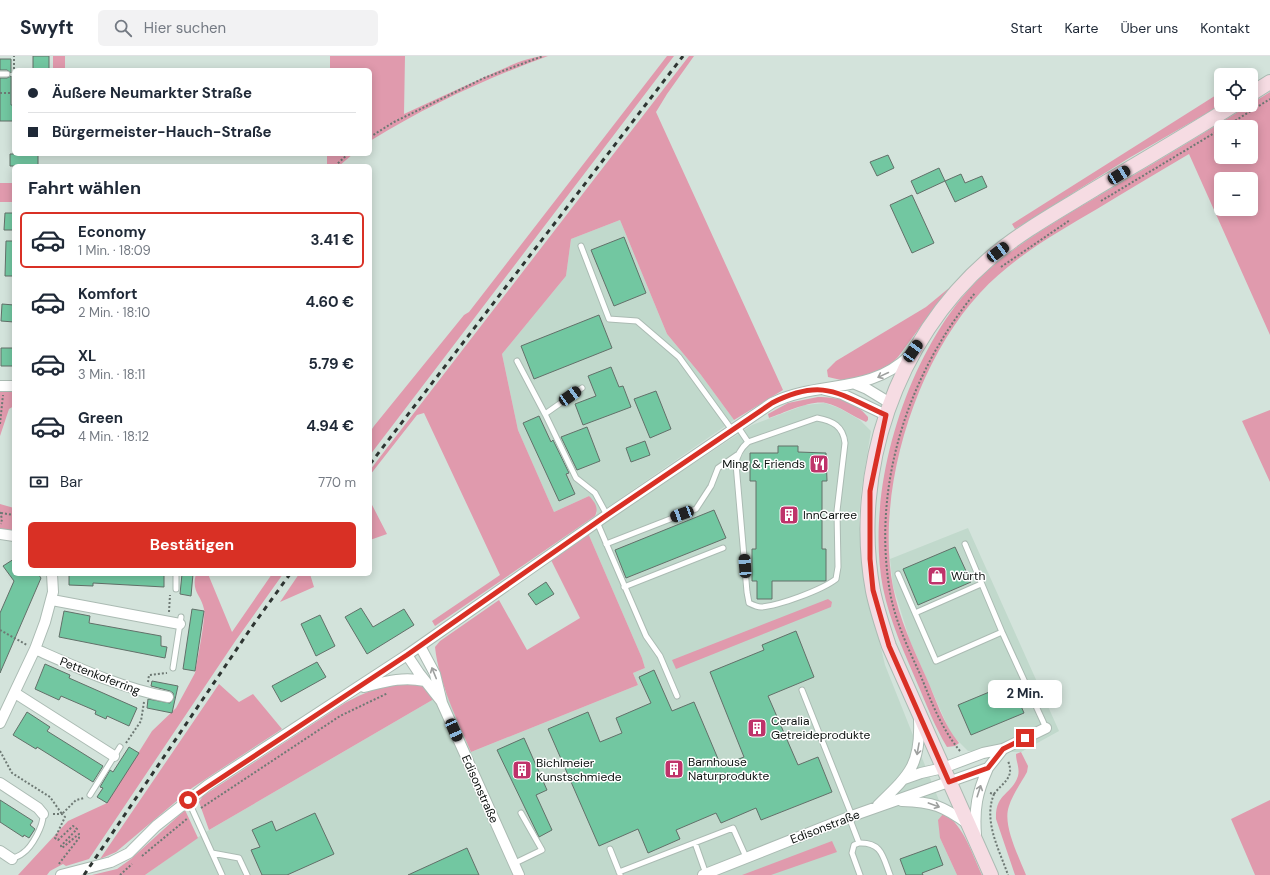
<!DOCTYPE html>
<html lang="de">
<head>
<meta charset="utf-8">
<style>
	:root { --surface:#fff; --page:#f2f2f3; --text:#1f2937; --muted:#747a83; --line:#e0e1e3; --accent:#d93025 }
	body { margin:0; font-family:"DM Sans",sans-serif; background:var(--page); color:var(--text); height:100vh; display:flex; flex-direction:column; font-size:15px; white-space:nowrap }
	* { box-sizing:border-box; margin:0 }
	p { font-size:13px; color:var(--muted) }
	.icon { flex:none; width:22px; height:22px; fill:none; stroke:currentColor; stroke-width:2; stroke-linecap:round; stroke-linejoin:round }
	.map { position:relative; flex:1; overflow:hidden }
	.drawer { position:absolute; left:12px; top:108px; width:360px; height:412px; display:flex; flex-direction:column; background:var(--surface); border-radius:6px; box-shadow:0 2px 10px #0003 }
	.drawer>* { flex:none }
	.hud { position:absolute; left:12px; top:12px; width:360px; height:88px; border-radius:6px; box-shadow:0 2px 10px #0003; display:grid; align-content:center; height:88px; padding:0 16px; background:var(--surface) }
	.controls { position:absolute; left:1214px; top:12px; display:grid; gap:8px }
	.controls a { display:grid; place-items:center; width:44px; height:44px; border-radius:6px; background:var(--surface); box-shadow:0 2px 10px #0003; font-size:20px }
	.end { position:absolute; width:18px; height:18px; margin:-9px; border:5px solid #d93025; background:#fff; box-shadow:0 0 0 2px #fff }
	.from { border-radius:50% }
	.bubble { position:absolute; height:28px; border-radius:6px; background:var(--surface); box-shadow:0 2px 10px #0003; font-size:13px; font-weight:700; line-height:28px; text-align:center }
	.car { position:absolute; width:12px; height:24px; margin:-12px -6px; border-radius:5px; box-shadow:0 0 3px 1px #0007; background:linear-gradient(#222 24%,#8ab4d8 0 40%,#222 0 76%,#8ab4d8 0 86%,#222 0) }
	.hud b { display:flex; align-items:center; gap:14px; height:38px; font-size:15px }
	.hud b+b { border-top:1px solid var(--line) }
	.hud i { width:10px; height:10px; background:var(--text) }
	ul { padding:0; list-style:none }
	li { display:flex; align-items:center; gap:12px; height:56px; margin:0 8px 6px; padding:0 8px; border:2px solid transparent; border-radius:6px }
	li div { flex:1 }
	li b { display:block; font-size:15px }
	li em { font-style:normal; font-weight:700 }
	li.selected { border-color:var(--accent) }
	li>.icon { width:36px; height:36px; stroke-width:1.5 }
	h2 { padding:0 16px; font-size:18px; line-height:48px }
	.pay { display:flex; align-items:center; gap:10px; height:44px; padding:0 16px; font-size:15px }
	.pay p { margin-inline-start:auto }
	.cta { display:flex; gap:8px; margin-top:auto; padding:8px 16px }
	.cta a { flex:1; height:46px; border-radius:6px; background:var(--accent); color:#fff; font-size:16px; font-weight:700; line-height:46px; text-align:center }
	header { display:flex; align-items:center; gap:24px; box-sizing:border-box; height:56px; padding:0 20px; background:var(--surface); border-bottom:1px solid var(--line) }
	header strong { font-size:19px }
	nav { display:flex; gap:22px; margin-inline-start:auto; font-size:14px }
	.search { width:280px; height:36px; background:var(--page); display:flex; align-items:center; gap:10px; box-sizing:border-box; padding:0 14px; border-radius:6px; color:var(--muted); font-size:15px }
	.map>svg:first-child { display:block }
	.built { fill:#c1d9cc }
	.green { fill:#e09aad; fill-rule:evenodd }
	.building { fill:#72c7a1; stroke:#627069 }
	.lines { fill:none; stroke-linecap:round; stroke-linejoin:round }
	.service-casing { stroke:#abbbb3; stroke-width:7 }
	.minor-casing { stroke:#abbbb3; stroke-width:12 }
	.secondary-casing { stroke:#abbbb3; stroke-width:16 }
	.path { stroke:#6e7974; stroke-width:2; stroke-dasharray:2 2; stroke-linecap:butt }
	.service { stroke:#fff; stroke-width:5 }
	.minor { stroke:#fff; stroke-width:10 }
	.secondary { stroke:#f6dce3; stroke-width:14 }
	.rail { stroke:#2e3532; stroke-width:3; stroke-dasharray:5 5; stroke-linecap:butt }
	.oneway { stroke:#9ea09f }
	.route { stroke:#d93025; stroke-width:5 }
	.labels { text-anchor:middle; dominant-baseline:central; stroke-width:3; stroke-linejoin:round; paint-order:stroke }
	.poi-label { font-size:12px; fill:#0d1210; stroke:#fff; text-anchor:start }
	.street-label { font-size:12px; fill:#0d1210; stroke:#fff }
</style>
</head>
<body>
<header>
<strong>Swyft</strong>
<div class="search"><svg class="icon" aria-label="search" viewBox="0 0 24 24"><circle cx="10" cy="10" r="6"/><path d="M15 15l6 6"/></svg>Hier suchen</div>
<nav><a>Start</a><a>Karte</a><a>Über uns</a><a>Kontakt</a></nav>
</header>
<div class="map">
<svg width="1270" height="819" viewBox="0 0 1270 819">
	<rect width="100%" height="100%" fill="#d3e3db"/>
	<path class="built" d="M620 164 667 278 701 319 734 364 595 460 597 457 589 440 554 456 518 374 502 298 566 220 571 183Z
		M825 347 839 352 860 364 871 375 861 436 859 465 869 542 885 609 944 757 940 782 957 819H145L204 777 446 636 471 696 638 629 633 617 645 612 642 602 588 477 752 369 805 349Z
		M968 472 1059 675 1021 696 968 695 951 678 910 585 893 530 890 503Z"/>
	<path class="green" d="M53 0H65V14H53Z
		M330 0H405L404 58C435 44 466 29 498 15 514 8 530 0 548 0 485 23 427 50 370 85V14H330Z
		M667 0H674L370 399V376L374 370 464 259 469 256Z
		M689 0H694L667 38 656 56 783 334 734 364 701 319 667 278 620 164 571 183 566 220 502 298 518 374 554 456 589 440C595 446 599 452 595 460L435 570 432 565 500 519 424 357 417 359 370 419V414Z
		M1221 36V49L1129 102 1015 173 1012 168Z
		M1270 36V279L1189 98C1158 116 1127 135 1097 153 1056 177 1012 202 980 237 915 307 875 436 893 531 899 562 913 592 926 621 936 643 943 668 959 687L955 690 947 691C935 671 927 650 918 629 905 598 890 566 883 532 863 429 912 276 995 208 1032 178 1075 154 1117 129 1168 99 1220 67 1270 36ZM1221 71H1251V101H1221ZM1221 123H1251V153H1221Z
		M327 98H353L339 110H327Z
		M0 127H14V146H0Z
		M949 232 898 301 886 313 859 322 841 324 828 321 827 314 836 305 926 251Z
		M0 335 14 336V350L9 353 0 380Z
		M818 341C837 341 855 345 868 361V364L866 366C852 360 840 350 826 347 810 344 784 357 769 362L768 358 788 347Z
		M1270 354V426L1242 365Z
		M370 445 387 478 370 484Z
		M0 448 14 452V477L0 474Z
		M588 477 642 602 645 612 633 617 638 629 471 696C457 663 439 628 435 591L440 585 499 544 527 594 580 562 551 504Z
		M196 518H208L232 576 272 518H283L236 584 89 803 66 810 63 808 50 815 47 819H18L68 765 107 747 152 675 176 652 195 617C197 606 206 561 204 553 201 538 191 536 196 518Z
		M299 518H310L314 531 280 546Z
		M828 543 832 546 831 551 676 613 672 604Z
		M415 626 426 631 434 643 209 774 199 746 203 740 345 647C371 633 385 629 415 626Z
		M219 628 239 646 253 638 282 673 192 732 116 796 100 803Z
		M1021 696 1028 710 1027 716C1021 727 1013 738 1009 750 1002 769 1019 801 1026 819H1015L996 763C995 737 1012 739 1018 720 1020 712 1016 706 1016 698Z
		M1270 744V819H1255L1231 763Z
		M185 754 198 782 145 819H92L117 813 131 803Z
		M944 757C964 770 972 798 982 819H957L940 782 938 764Z
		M832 785 837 796 771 819H742Z"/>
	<path class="building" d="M33 0H49V14H33Z
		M0 3H11V17L7 14H0Z
		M11 20V49H14V65H0V22H7Z
		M10 98H38V110H10Z
		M888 99 894 112 877 120 870 106Z
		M939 112 945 125 917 138 911 125Z
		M961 118 965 127 982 120 987 131 955 146 945 125Z
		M912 139 934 187 912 197 890 149Z
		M5 157H14V174H4Z
		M624 181 646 237 614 250 591 194Z
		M6 185H14V220H5Z
		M2 248 14 249V266L1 265Z
		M599 259 612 292 534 323 521 290Z
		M1 292H14V310H1Z
		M611 311 619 331 623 330 631 351 583 369 575 348 596 340 588 320Z
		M656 335 671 373 650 382 634 343Z
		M539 360 551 386 553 384 569 417 566 418 575 438 559 445 523 367Z
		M587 371 600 405 577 414 561 381Z
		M645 385 650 399 631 406 626 392Z
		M778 390H798V396L826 397 827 425H822V493H826V525H772V543H757V525H752V493H756V425H750V397H778Z
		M714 454 726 482 626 522 615 494Z
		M955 491 971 526 918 549 903 513Z
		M14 503V518H38L41 522 0 617V557L14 525 3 510Z
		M69 518H164V531L93 527V530L69 529Z
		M182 518H193L191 540 180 538Z
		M546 526 554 538 536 549 528 538Z
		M361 552 373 571 404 553 414 569 367 598 345 561Z
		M192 553 204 555 195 615 183 613Z
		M64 555 90 560 89 567 161 580V590L167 591 165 602 59 581Z
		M320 559 335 590 316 600 301 568Z
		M796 575 814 621 768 640 798 709 818 701 832 736 761 764 756 752 721 767 716 757 676 774 680 783 648 797 638 773 599 790 548 673 588 656 600 686 622 677 616 662 651 647 639 621 654 614 672 655 694 646 721 710 744 701 710 616 764 594 762 589Z
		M317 606 326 621 281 646 272 630Z
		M45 608 70 619 69 622 137 652 129 670 107 660 106 663 95 658 96 655 61 640 59 644 35 633Z
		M152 625 178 630 172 657 147 652 148 643 170 647 174 642 173 637 170 635 151 630Z
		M1011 627 1024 657 971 679 958 649Z
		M27 656 50 671 47 675 103 710 93 726 37 691 36 693 13 679Z
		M524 682 547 734 536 739 552 774 539 781 497 694Z
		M129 691 139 697 107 747 97 741 103 732 100 731 110 714 113 716Z
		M0 744 33 765 30 769 35 773 29 782 24 779 23 781 0 766Z
		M315 757 334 798 287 819H262L251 794 260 791 252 774 272 765 276 775Z
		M936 790 943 809 922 817 923 819H906L900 803Z
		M467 792 479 819H408Z"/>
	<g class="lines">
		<g class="service-casing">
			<path id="service" d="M0 18H7
				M581 190 609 263 637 265 679 301 732 374
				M517 305 545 358
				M582 332 545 358 576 422 595 437 607 459
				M738 371 748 386C740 393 737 399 736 408L747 536 749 547C753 549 757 551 761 551 778 550 822 534 836 523L838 511 837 455 845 387C843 370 833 365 817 362L748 386
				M597 466 646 580 660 600 677 640
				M606 488 696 453 711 430 718 412 737 399
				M965 488 1002 576 1046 672
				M898 518 936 605 1002 576
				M624 531 723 492
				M176 533V518
				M915 557 981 528
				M173 612 181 561
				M802 634 852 760
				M90 739 120 691
				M188 744 222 819
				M849 761 859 787 854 789 852 797 860 819
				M695 787 706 818
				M859 787C882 786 883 801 890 819
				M610 793 620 818
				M212 797 239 802 247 819
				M12 803C15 801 20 800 23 797 32 791 44 769 43 758
				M513 808 542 794 521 757
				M619 816 733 772 746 801"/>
		</g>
		<g class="minor-casing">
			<path id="minor" d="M855 328 867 333 890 347
				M0 330H14
				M825 334 842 338 886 359
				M0 478 14 480
				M52 544 180 568
				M420 590 435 618 442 647 519 819
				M35 593C78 612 121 632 168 641
				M407 599 419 617 441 645
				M364 631C384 626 403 620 424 625
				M15 637 114 700
				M0 667 35 593 45 566 53 536 52 518
				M904 723 921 717 943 712 983 697 1003 693 1046 672
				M0 727 38 752 43 758
				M902 745C933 746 943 750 968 768
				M878 749C909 719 921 709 919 664
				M976 779C974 752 977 737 988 712
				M0 795 12 803
				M61 819 111 806 129 797 156 770 208 729 407 599 607 459 772 347C818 324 869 339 909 300
				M703 819 849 761 988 712 1003 693"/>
		</g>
		<g class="secondary-casing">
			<path id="secondary" d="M1251 38 1270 26
				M991 819 889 590C883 572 877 554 873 535 851 415 896 284 988 204 1019 177 1057 156 1093 134 1140 106 1188 78 1234 49"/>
		</g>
		<path class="path" d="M14 13V0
			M0 37H13
			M13 37 14 23
			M1225 71 1270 43
			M370 81 394 66 484 22 543 0
			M335 110 348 98
			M1101 145 1221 73
			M1001 211 1070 164
			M0 368 3 339
			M0 456 2 463 1 468
			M1 457 14 459
			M169 556 170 539
			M0 574 27 589
			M148 626 149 619 167 617
			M126 687 141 665 144 646
			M0 695 12 717 50 741 62 758 76 744 84 742
			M960 695C941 672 931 645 920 618 907 590 893 560 889 530 873 426 909 317 975 237
			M990 737 994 738C983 765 999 793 1008 819
			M994 738C1003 726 1015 722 1008 705
			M201 752 340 660 388 637
			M53 758H62L65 761 55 782 58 784 73 770 77 773 61 790 62 792 79 778V782L58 809
			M142 800 188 762
			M120 819 132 808"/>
		<use href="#service" class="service"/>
		<use href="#minor" class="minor"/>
		<use href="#secondary" class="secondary"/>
		<path class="rail" d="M370 408 683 0
			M84 819 251 572 290 518"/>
	</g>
	<defs><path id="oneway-shaft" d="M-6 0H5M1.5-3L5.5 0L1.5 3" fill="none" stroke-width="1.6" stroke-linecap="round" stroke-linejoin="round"/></defs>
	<g class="oneway">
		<use href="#oneway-shaft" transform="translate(883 319) rotate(155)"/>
		<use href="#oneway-shaft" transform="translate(434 617) rotate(-112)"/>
		<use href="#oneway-shaft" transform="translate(918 693) rotate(100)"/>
		<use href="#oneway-shaft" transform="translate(979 735) rotate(-72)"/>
		<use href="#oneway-shaft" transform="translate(934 749) rotate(20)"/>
	</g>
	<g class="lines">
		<path class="route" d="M188 744 407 599 607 459 772 347C823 321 839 338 886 359L870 435V503L873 534 889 590 949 726 988 712 1003 693 1025 682"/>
	</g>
	<defs>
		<g id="restaurant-square" transform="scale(1)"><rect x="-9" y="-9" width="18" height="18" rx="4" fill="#bf336a" stroke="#fff"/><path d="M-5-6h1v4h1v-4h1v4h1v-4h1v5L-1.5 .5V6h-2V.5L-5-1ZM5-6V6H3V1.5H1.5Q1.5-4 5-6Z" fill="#fff"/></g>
		<g id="building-square" transform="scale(1)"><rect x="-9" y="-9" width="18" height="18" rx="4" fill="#bf336a" stroke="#fff"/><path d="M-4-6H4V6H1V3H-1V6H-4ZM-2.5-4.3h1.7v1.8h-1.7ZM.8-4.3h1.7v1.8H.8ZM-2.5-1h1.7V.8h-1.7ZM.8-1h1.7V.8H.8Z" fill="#fff"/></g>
		<g id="shop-square" transform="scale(1)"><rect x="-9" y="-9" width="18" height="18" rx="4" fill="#bf336a" stroke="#fff"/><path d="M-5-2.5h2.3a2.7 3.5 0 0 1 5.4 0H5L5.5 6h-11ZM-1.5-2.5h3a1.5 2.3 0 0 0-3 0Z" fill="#fff"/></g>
	</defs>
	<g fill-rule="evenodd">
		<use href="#restaurant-square" x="819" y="408"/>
		<use href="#building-square" x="789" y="459"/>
		<use href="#shop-square" x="937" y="520"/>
		<use href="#building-square" x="757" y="672"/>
		<use href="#building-square" x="674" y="713"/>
		<use href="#building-square" x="522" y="714"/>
	</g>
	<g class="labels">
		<g class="poi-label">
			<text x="805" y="408" text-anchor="end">Ming &amp; Friends</text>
			<text x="803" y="459">InnCarree</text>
			<text x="951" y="520">Würth</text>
			<text x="771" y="665">Ceralia<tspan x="771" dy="14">Getreideprodukte</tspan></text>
			<text x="688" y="706">Barnhouse<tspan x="688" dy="14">Naturprodukte</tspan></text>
			<text x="536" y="707">Bichlmeier<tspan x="536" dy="14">Kunstschmiede</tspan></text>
		</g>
		<g class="street-label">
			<text transform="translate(100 620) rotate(21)">Pettenkoferring</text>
			<text transform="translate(480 733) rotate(66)">Edisonstraße</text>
			<text transform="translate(825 771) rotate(-21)">Edisonstraße</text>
		</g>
	</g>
</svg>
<div class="controls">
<a><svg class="icon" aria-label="locate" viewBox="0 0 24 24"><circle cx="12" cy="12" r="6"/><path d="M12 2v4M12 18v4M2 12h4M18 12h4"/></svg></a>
<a>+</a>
<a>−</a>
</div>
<i class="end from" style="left:188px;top:744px"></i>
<i class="end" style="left:1025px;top:682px"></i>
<div class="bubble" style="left:988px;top:624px;width:74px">2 Min.</div>
<i class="car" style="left:1119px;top:119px;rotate:59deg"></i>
<i class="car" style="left:998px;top:196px;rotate:53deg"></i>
<i class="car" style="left:913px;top:295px;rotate:35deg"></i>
<i class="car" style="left:570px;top:340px;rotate:55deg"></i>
<i class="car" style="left:682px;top:458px;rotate:250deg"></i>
<i class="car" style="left:745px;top:510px;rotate:356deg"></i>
<i class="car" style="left:454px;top:674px;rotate:156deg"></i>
<div class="hud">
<b><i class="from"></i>Äußere Neumarkter Straße</b>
<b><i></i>Bürgermeister-Hauch-Straße</b>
</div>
<section class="drawer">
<h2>Fahrt wählen</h2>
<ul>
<li class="selected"><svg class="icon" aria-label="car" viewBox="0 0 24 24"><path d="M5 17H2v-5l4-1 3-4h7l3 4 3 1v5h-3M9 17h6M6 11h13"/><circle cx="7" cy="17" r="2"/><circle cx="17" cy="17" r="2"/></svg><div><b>Economy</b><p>1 Min. · 18:09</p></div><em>3.41 €</em></li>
<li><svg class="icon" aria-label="car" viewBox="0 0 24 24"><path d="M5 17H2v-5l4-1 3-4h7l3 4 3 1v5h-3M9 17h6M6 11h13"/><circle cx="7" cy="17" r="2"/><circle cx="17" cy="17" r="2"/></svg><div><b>Komfort</b><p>2 Min. · 18:10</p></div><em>4.60 €</em></li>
<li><svg class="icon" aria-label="car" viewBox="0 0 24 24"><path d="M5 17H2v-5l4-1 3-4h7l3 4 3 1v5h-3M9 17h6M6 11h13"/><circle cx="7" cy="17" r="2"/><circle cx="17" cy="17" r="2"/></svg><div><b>XL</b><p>3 Min. · 18:11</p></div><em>5.79 €</em></li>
<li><svg class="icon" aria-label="car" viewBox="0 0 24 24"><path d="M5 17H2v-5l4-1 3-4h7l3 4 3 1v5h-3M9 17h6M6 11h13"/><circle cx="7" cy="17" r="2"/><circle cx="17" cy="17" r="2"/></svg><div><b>Green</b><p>4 Min. · 18:12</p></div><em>4.94 €</em></li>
</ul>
<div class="pay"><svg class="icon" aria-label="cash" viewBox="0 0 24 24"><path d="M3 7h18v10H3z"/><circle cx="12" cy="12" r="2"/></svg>Bar<p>770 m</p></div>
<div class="cta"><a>Bestätigen</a></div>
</section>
</div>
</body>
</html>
